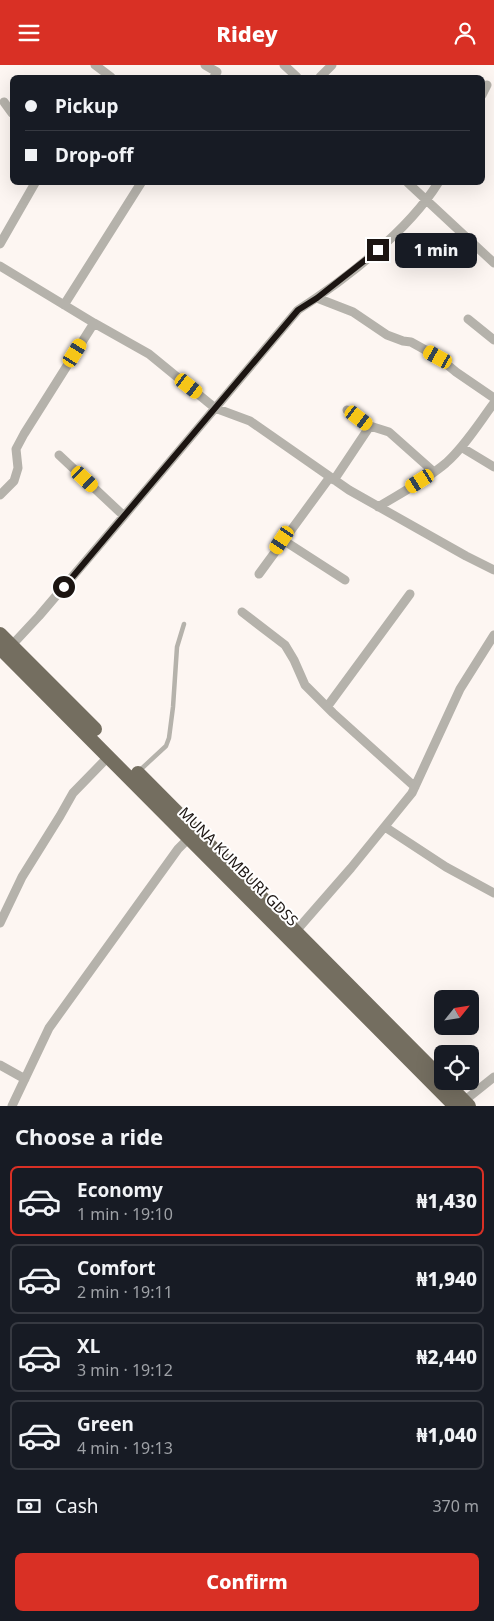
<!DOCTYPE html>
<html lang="en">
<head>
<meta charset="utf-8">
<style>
	:root { --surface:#171b24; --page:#20242c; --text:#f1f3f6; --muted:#9ea1a6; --line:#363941; --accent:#d93025 }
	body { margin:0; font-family:"Noto Sans",sans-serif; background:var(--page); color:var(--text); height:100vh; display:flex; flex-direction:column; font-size:19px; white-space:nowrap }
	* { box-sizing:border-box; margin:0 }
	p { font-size:16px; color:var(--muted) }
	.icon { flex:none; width:28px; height:28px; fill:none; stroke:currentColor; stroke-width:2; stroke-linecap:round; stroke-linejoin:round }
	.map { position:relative; height:1041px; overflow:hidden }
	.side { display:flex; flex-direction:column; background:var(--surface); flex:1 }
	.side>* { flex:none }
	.guide { position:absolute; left:10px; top:10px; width:475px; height:110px; border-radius:8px; box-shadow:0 5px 20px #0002; display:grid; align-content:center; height:110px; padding:0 15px; background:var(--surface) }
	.needle { width:32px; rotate:60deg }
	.tools { position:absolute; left:434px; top:925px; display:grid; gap:10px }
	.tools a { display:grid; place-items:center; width:45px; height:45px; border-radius:8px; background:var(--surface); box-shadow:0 5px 20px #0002; font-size:25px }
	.end { position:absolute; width:22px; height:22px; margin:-11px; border:6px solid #1c1512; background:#fff; box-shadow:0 0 0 2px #fff }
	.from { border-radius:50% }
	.bubble { position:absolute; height:35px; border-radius:8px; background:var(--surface); box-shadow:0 5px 20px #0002; font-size:16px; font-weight:800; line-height:35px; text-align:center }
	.car { position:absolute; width:15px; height:30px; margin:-15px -8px; border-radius:6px; box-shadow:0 0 4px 1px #0007; background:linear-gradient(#f5c518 24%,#345 0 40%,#f5c518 0 76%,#345 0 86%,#f5c518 0) }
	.guide b { display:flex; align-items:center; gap:18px; height:48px; font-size:19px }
	.guide b+b { border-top:1px solid var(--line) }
	.guide i { width:12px; height:12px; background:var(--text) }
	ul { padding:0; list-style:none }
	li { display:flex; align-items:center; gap:15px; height:70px; margin:0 10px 8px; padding:0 5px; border:2px solid var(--line); border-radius:8px }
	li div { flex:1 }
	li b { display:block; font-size:19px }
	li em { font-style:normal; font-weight:800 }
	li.on { border-color:var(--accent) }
	li>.icon { width:45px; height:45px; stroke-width:1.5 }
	h2 { padding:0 15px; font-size:22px; line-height:60px }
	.pay { display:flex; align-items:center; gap:12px; height:55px; padding:0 15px; font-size:19px }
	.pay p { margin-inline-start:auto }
	.primary-button { display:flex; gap:10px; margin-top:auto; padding:10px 15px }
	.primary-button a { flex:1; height:58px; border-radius:8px; background:var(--accent); color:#fff; font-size:20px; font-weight:800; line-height:58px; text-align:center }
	header { display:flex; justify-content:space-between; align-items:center; height:65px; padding:0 15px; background:var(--accent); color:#fff; font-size:22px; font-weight:800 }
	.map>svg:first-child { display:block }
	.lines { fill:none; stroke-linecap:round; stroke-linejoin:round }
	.service { stroke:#b5b2ab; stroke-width:4.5 }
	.minor { stroke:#b5b2ab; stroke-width:9 }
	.trunk { stroke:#746e60; stroke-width:14 }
	.route { stroke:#1c1512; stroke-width:6 }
	.labels { text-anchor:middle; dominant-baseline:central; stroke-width:4; stroke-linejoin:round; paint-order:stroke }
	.street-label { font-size:15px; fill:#1c1512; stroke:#fff }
</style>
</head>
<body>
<header><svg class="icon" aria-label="menu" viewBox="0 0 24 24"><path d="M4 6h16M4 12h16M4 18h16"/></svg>Ridey<svg class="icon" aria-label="person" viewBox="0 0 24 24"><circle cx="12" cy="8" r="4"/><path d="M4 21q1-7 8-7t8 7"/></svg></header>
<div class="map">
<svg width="494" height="1041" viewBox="0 0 494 1041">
	<rect width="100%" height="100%" fill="#fdf6f2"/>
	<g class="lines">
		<path class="service" d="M139 706 166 681 169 673 173 642 177 582 184 559"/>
		<path class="minor" d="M95 0 111 12
			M205 0 217 7 214 12
			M284 0 297 12
			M320 12 332 0
			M482 30 487 20
			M4 37 12 48
			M408 118 494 198
			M0 179 35 118
			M0 201 94 258 24 369 16 384 18 403 14 416 0 430
			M317 233 353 247 387 270 403 276 411 277 438 292 456 307 494 333
			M64 240 141 118
			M468 254 494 275
			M94 258 149 289 215 343 250 356 349 425 466 491 494 505
			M347 345 370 361 389 367 434 407
			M461 382 494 402
			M59 390 124 451 298 245C346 214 408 166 438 118
			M334 415 370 361
			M378 442C401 428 426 415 446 398 465 381 479 358 494 338
			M283 475 345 515
			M259 509 330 412
			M242 547 285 580 294 595 305 620 333 648 415 722
			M12 580 39 551 124 451
			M327 642 410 529
			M385 762 446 802 494 828
			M0 858 22 812 60 751 73 728 109 691
			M296 866 351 803 412 728 460 624 494 570
			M0 1000 25 1014
			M464 1036 494 1012
			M12 1041 49 963 178 784 189 773"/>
		<path class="trunk" d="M0 569 95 664
			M0 583 455 1041
			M138 708 442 1014
			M445 1016 469 1041"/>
	</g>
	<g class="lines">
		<path class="route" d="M64 522 298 245 317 233 378 185"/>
	</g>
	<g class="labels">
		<g class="street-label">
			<text transform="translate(239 801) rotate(45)">MUNA KUMBURI GDSS</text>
		</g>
	</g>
</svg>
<div class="tools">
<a><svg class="needle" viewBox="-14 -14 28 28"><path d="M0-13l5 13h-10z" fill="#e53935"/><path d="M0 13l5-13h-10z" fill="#9ea1a6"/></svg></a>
<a><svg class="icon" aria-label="locate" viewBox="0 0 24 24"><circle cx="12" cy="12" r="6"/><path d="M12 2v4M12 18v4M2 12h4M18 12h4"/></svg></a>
</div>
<i class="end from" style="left:64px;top:522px"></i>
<i class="end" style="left:378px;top:185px"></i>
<div class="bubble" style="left:395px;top:168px;width:82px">1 min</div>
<i class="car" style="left:75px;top:288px;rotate:32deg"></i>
<i class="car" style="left:438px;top:292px;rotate:299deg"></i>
<i class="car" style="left:189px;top:321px;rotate:128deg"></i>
<i class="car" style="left:359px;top:353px;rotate:127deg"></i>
<i class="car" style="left:85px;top:414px;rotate:133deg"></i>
<i class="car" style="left:420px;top:416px;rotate:238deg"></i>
<i class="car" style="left:282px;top:475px;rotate:214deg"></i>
<div class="guide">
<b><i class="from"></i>Pickup</b>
<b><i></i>Drop-off</b>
</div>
</div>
<section class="side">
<h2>Choose a ride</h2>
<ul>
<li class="on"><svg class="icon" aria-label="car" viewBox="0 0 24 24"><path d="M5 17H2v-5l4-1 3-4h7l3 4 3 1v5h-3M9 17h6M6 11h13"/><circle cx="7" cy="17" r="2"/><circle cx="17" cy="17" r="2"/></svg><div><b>Economy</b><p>1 min · 19:10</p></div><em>₦1,430</em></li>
<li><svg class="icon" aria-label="car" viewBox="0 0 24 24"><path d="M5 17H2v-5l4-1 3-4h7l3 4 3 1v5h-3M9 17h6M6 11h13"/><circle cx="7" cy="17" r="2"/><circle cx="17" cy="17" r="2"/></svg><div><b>Comfort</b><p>2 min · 19:11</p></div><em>₦1,940</em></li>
<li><svg class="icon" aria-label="car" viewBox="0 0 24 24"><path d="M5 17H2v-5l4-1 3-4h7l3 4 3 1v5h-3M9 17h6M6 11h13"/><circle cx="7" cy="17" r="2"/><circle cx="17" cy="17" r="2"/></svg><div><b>XL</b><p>3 min · 19:12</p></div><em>₦2,440</em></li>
<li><svg class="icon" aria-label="car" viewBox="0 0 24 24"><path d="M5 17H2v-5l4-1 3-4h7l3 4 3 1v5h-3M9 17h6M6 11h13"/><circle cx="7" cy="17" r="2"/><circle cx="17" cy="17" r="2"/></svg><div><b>Green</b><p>4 min · 19:13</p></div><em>₦1,040</em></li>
</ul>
<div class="pay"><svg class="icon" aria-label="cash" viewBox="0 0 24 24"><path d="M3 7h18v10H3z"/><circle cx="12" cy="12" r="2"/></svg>Cash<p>370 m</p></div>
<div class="primary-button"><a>Confirm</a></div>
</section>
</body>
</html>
